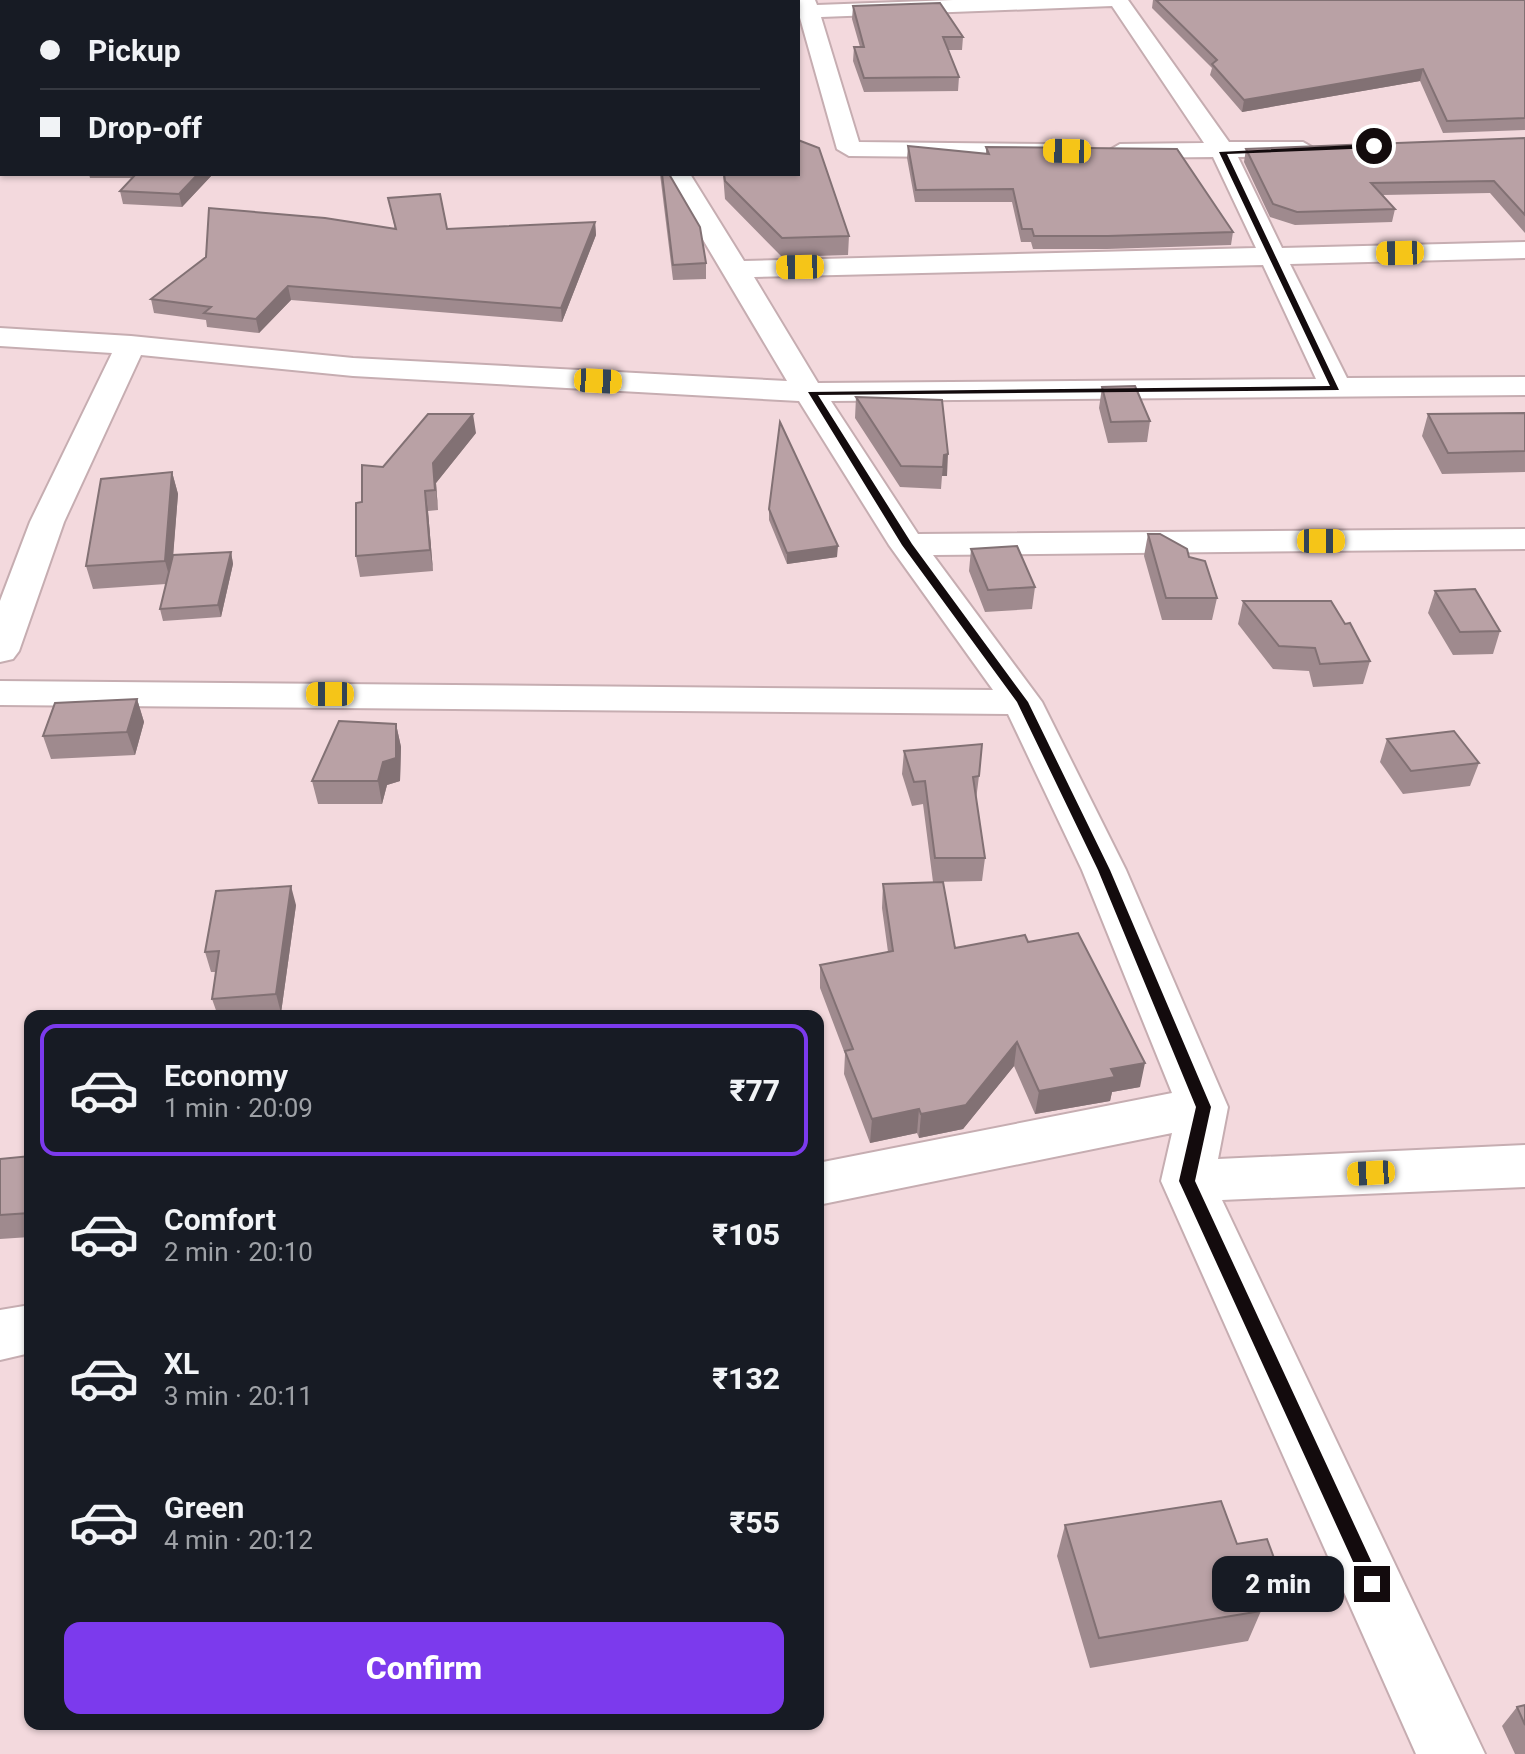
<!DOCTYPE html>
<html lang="en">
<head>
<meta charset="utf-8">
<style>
	:root { --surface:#171b24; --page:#242831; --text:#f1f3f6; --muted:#9ea1a6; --line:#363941; --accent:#7c3aed }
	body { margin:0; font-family:Roboto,sans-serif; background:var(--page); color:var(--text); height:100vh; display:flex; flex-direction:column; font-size:30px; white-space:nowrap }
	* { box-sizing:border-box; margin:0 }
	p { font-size:26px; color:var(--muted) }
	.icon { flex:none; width:44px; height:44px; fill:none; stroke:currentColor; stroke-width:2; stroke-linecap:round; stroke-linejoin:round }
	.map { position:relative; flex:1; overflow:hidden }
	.details { position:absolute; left:24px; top:1010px; width:800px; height:720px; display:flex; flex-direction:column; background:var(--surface); border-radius:16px; box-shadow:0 2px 6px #0004 }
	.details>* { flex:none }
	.guide { position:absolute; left:0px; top:0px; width:800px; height:176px; box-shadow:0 2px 6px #0004; display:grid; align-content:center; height:176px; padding:0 40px; background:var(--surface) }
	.end { position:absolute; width:36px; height:36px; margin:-18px; border:10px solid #130b0d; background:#fff; box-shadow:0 0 0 4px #fff }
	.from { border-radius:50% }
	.bubble { position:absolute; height:56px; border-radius:16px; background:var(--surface); box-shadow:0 2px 6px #0004; font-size:26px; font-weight:800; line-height:56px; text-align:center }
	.car { position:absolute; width:24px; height:48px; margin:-24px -12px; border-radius:10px; box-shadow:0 0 6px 2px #0007; background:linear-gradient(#f5c518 24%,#345 0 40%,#f5c518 0 76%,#345 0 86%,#f5c518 0) }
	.guide b { display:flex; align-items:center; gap:28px; height:76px; font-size:30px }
	.guide b+b { border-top:2px solid var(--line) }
	.guide i { width:20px; height:20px; background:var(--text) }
	ul { padding:14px 0 0; list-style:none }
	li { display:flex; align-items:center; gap:24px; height:132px; margin:0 16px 12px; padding:0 24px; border:4px solid transparent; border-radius:16px }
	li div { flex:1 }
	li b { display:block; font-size:30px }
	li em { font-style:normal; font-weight:800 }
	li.selected { border-color:var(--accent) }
	li>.icon { width:72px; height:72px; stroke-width:1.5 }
	.action { display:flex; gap:16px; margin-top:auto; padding:16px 40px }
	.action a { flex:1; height:92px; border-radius:16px; background:var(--accent); color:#fff; font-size:32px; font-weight:800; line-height:92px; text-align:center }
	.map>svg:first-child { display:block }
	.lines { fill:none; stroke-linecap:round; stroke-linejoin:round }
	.street-casing { stroke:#c6adb1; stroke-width:4 }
	.street { fill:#fff; fill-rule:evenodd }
	.wall { fill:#9f8a8e }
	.shaded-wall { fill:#827174 }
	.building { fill:#b9a1a5; stroke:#827174; stroke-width:2 }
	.route { fill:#130b0d }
</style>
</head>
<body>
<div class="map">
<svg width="1525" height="1754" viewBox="0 0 1525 1754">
	<rect width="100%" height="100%" fill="#f3d9dd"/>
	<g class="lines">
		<g class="street-casing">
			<path id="street" d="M640 0H662L663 2H641Z
				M795 0H815L817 5 953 0H1128L1229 142H1303L1315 149 1303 156 1238 157 1282 248 1525 242V258L1290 264 1347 378 1525 377V395L831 401 918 534 1525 529V549L933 555 1042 702 1126 870 1228 1107 1218 1159 1525 1145V1187L1222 1200 1485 1754H1416L1161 1181 1172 1133 818 1205V1163L1172 1093 1082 870 1008 714 0 705V681L993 690 889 545 799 401 353 376 141 355 64 522 19 651 13 659 0 662V601L30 522 112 353 0 346V328L131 336 353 358 787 381 664 174H690L744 261 1256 248 1213 157 1120 158 1108 151 1120 144 1204 143 1112 6 821 17 859 142 1047 144 1059 151 1047 158 849 156 837 149ZM1263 265 1316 379 818 383 754 277Z
				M30 1305V1353L0 1360V1310Z"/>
		</g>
		<use href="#street" class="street"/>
	</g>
	<path class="wall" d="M0 0H246L245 2H2V21H0Z
		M1153 0H1525V130L1443 133 1420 81 1242 112 1210 75 1212 68 1152 8Z
		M853 6 963 37 962 50H948L959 77 958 91 864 92 853 61 854 47H860L852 19Z
		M1525 138V233L1490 193 1383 195 1395 209 1392 222 1295 225 1270 217 1244 162 1246 149Z
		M908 146 986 154V147L1233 232 1231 245 1107 249H1033L1031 242H1021L1012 202H915L907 158Z
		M89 174H213L182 207 123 204 120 191 132 178H90Z
		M660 174H669L706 263V279L673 280Z
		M723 174H798L849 236 848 255 782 257 725 199Z
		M388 198 447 229 595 222 596 235 562 322 291 300 259 333 207 327 206 320 154 313 151 299 395 229Z
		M1102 387 1150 421 1147 442 1108 443 1099 408Z
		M856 397 942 400 947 476H942L941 489 900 487 855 418Z
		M1525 413V472L1442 474 1422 436 1428 414Z
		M476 433 436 483 438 510 428 511 433 571 360 577 356 556 362 502 383 467Z
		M172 472 178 494 173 555 231 552 233 564 221 617 163 621 160 609 166 584 93 589 86 566Z
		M769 509 837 557 787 564 769 520Z
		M1148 534 1189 557 1217 598 1212 620H1162L1144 556Z
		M971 549 1035 587 1032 609 985 612 969 571Z
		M1435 591 1500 631 1493 654 1453 655 1428 613Z
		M1243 601 1370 661 1363 684 1313 687 1309 671 1273 669 1238 624Z
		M137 699 144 722 135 755 51 759 43 736Z
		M396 724 401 747 400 781 387 785 382 804H318L312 781Z
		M1387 739 1479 763 1470 786 1403 794 1380 762Z
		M904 751 979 776 976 800 985 858 982 881 933 882 923 804 912 806 902 774Z
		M883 884 955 948 1028 942 1140 1087 1112 1092 1110 1101 1035 1114 1014 1066 963 1129 919 1138 917 1133 870 1143 844 1074 845 1054 820 988V965L888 952 882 908Z
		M296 905 281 1013 250 1016H218L212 999 216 972H211L205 952Z
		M30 1156V1237L0 1239V1159Z
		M1065 1525 1237 1544 1282 1580 1269 1610 1261 1611 1248 1641 1090 1668 1057 1556Z
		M1525 1705V1754H1515L1502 1726 1517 1707Z"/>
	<path class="shaded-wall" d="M1423 69 1420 81 1242 112 1244 100Z
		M2 150V169L0 172V153Z
		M198 174H213L182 207 179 194Z
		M595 222 596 235 562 322 561 308Z
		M288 286 291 300 259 333 256 319Z
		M473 414 476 433 436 483 438 510 433 463Z
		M948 454 947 476H942L944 455Z
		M172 472 178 494 171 583 165 561Z
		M425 491 428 511 433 571 430 550Z
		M838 546 837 557 787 564V553Z
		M231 552 233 564 221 617 218 605Z
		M137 699 144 722 135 755 127 732Z
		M396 724 401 747 400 781 387 785 382 804 378 781 383 762Z
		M291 886 296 905 281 1013 276 994Z
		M1017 1042 1014 1066 963 1129 919 1138 921 1114Z
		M1145 1063 1140 1087 1112 1092 1110 1101 1035 1114 1039 1091 1111 1069Z
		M919 1109 917 1133 870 1143 872 1119Z"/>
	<path class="building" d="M0 0H50L48 2H2V10H0Z
		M50 0H238L237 2H48Z
		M585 0H638V2H584Z
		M659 0H754V2H658Z
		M1156 0H1525V118L1447 121 1423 69 1244 100 1212 64 1217 60Z
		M940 3 963 37H943L959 77 864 78 854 47H864L853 6Z
		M2 64V150L0 153V69Z
		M1525 138V215L1494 181 1371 183 1395 209 1297 212 1273 204 1246 149Z
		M798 140 819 148 849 236 782 238 725 181 724 174H798Z
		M908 146 989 154 986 147 1177 149 1233 232 1108 236H1034L1032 229H1022L1013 189 916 190Z
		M136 174H198L179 194 120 191Z
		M662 174H669L700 227 706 263 673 265Z
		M440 194 447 229 595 222 561 308 288 286 256 319 204 313 211 307 151 299 206 257 209 208 325 218 396 229 388 198Z
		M1135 386 1150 421 1111 422 1102 387Z
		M856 397 942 400 948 454 944 455 943 467 901 466Z
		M1525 413V451L1448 453 1428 414Z
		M428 414H473L433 463 435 490 425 491 430 550 356 556V503L362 502V465L383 467Z
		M780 422 838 546 787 553 769 509Z
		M172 472 165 561 86 566 101 479Z
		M1148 534H1160L1187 549 1189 557 1205 561 1217 598H1166Z
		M1017 546 1035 587 988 590 971 549Z
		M231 552 218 605 160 609 173 555Z
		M1475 589 1500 631 1460 632 1435 591Z
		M1243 601H1331L1345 624 1350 623 1370 661 1320 664 1315 648 1279 646Z
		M137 699 127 732 43 736 55 703Z
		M339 721 396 724V758L383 762 378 781H312Z
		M1454 731 1479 763 1411 771 1387 739Z
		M982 744 979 776 973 777 985 858H935L925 781 914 782 904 751Z
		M943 882 955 948 1025 935 1028 942 1078 933 1145 1063 1111 1069 1115 1077 1039 1091 1017 1042 966 1105 921 1114 919 1109 872 1119 845 1051 853 1049 820 965 893 951 883 884Z
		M291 886 276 994 212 999 219 951 205 952 216 891Z
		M30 1156V1213L0 1215V1159Z
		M1221 1501 1237 1544 1267 1539 1282 1580 1251 1584 1261 1611 1099 1638 1065 1525Z
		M1525 1705V1725L1517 1707Z"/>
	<path class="route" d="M1374 144 1376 148 1227 154 1339 390 818 395 912 544 1028 702 1110 870 1211 1107 1195 1181 1379 1578 1382 1584 1372 1593 1366 1590 1179 1181 1196 1107 1098 870 1017 702 902 545 808 392 1330 386 1219 152Z"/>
</svg>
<i class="end from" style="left:1374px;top:146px"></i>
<i class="end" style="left:1372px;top:1584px"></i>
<div class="bubble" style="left:1212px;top:1556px;width:132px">2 min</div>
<i class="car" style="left:1067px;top:151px;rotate:271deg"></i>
<i class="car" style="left:1400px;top:253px;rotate:269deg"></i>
<i class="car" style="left:800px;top:267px;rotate:269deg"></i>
<i class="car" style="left:598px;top:381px;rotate:93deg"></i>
<i class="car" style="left:1321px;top:541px;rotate:90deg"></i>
<i class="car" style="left:330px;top:694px;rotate:270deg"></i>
<i class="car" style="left:1371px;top:1173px;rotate:267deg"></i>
<div class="guide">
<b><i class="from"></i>Pickup</b>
<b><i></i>Drop-off</b>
</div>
<section class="details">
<ul>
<li class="selected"><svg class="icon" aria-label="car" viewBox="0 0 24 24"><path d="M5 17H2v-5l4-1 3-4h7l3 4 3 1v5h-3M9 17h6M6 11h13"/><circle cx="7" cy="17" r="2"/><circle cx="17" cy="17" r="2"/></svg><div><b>Economy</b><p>1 min · 20:09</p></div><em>₹77</em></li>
<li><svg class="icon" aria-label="car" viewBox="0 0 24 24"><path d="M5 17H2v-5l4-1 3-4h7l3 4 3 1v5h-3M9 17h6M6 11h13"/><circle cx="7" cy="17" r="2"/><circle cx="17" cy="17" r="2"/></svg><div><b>Comfort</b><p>2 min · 20:10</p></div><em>₹105</em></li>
<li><svg class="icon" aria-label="car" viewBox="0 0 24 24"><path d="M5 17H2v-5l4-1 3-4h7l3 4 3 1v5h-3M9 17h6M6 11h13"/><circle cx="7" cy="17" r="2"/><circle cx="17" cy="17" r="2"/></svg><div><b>XL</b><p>3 min · 20:11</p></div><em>₹132</em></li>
<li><svg class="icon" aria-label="car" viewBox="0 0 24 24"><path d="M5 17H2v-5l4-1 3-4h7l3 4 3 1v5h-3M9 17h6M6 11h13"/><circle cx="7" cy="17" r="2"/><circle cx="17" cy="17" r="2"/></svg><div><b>Green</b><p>4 min · 20:12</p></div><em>₹55</em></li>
</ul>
<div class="action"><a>Confirm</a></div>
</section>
</div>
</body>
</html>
